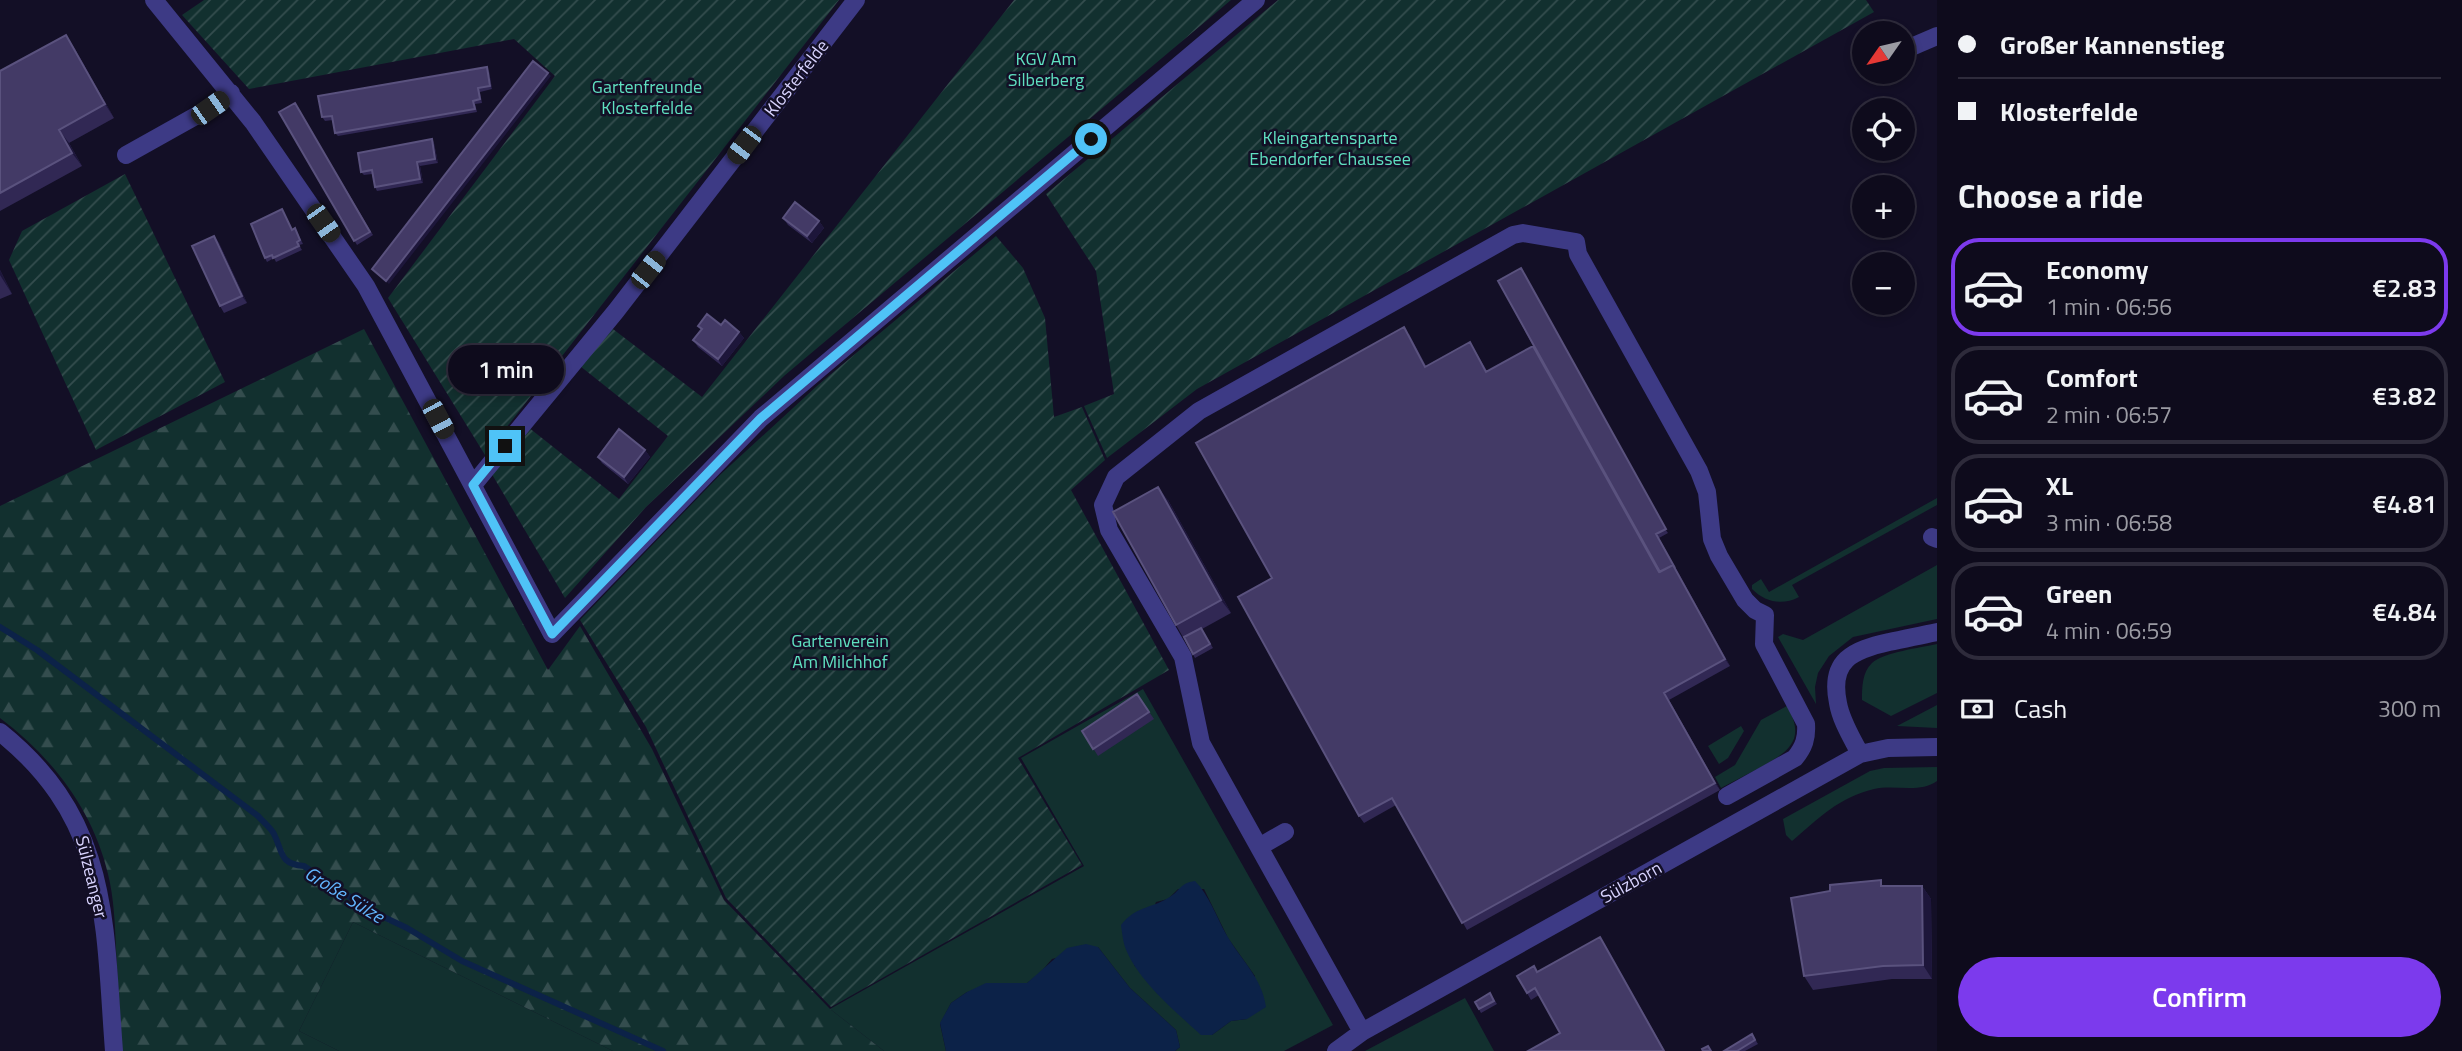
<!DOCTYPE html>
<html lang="en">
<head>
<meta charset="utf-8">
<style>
	:root { --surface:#0e0b1c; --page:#171425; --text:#f1f3f6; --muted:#9b9ba3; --line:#2e2b3b; --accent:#7c3aed }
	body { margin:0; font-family:"Titillium Web",sans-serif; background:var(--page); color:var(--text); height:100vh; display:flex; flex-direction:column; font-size:26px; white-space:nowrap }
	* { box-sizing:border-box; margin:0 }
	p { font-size:23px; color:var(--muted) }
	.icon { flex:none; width:38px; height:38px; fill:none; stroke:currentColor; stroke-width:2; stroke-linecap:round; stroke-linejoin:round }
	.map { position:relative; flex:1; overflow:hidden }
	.details { display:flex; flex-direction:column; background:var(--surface); width:525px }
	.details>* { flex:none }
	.guide { display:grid; align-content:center; height:154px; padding:0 21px; background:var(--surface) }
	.needle { width:46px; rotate:236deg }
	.tools { position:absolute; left:1852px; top:21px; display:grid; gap:14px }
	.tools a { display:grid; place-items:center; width:63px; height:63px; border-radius:50%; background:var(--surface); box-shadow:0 4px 10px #0003,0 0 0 2px var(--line); font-size:35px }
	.end { position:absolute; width:32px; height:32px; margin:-16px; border:9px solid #4fc3f7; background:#111; box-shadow:0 0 0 4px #111 }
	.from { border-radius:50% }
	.bubble { position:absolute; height:49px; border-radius:24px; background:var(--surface); box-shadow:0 4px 10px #0003,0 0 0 2px var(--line); font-size:23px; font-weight:600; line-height:49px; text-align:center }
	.car { position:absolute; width:21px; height:42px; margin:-21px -10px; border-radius:9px; box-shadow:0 0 5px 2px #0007; background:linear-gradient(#222 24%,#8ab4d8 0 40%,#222 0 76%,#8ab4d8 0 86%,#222 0) }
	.guide b { display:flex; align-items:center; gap:24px; height:66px; font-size:26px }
	.guide b+b { border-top:2px solid var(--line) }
	.guide i { width:18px; height:18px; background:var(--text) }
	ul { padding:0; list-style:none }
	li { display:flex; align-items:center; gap:21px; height:98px; margin:0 14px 10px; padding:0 7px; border:4px solid var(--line); border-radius:28px }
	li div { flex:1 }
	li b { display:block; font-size:26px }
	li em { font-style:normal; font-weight:600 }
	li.on { border-color:var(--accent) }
	li>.icon { width:63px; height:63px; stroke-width:1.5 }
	h2 { padding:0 21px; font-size:32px; line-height:84px }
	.pay { display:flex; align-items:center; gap:18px; height:77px; padding:0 21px; font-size:26px }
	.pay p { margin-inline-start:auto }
	.primary-button { display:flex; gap:14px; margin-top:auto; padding:14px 21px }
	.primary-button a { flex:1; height:80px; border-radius:42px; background:var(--accent); color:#fff; font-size:28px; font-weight:600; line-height:80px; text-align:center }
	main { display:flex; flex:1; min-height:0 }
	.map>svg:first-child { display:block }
	.grass { fill:#12302f; fill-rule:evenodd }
	.forest { fill:url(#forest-firs) }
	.garden { fill:url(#garden-furrows) }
	.water { fill:#0c2248 }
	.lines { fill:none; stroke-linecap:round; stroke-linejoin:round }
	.stream { stroke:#0c2248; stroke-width:6 }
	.minor { stroke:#3d3a85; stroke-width:18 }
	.wall { fill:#312854 }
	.shaded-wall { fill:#1d163a }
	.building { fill:#433a66; stroke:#5a527e; stroke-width:2 }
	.route { stroke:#4fc3f7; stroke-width:9 }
	.labels { text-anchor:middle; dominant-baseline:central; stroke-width:5; stroke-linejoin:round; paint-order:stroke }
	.park-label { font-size:18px; fill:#5fe0c0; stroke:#130f26 }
	.street-label { font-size:18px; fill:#d9d4ff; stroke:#130f26 }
	.water-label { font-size:19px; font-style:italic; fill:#62b6ff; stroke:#130f26 }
</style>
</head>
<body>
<main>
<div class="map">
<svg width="1937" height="1051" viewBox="0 0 1937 1051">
	<defs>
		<pattern id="forest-firs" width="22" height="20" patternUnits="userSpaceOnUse" patternTransform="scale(1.75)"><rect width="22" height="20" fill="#12302f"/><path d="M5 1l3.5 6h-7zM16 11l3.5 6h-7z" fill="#344d4e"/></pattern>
		<pattern id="garden-furrows" width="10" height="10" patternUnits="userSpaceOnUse" patternTransform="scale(1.75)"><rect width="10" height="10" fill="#12302f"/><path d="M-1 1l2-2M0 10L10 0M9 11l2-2" fill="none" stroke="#344d4e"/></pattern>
	</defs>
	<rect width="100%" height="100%" fill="#130f26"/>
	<path class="grass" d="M1937 498V505L1792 585 1799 597C1782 606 1765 602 1752 589V585L1761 579 1769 592Z
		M1937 565V619L1853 637 1829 656 1818 673 1815 687 1816 704 1778 637 1783 634 1803 640Z
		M1937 644V693L1891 716 1862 700C1862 688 1862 672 1872 663 1884 652 1920 648 1937 644Z
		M1143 689 1333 1025 1284 1051H1175L1180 1047 1176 1030 1130 988 1098 947 1052 959 1040 973 1027 983 967 992 951 1003 940 1024 946 1051H884L830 1009 1084 866 1021 758ZM1178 889H1204L1228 938 1255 976 1247 1019 1231 1021 1212 1035 1160 996 1134 965 1156 902 1168 899Z
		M1937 705V728L1897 726Z
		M1787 706C1806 739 1790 751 1761 767 1748 774 1734 781 1721 788L1715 777 1735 765 1761 720Z
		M1741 726 1744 731 1728 758 1719 764 1708 746Z
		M1937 767V781C1919 794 1895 784 1874 789 1839 797 1818 819 1792 841L1786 835 1783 819 1870 771 1884 768Z
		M353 922 613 1051H339L299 1031Z
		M1465 998 1494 1051H1365Z"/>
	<path class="forest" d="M364 329 548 670 580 626 652 749 724 900 830 1009 884 1051H613L353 922 299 1031 339 1051H122C120 1017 118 983 116 949 115 924 114 898 108 874 93 810 52 757 0 718V506Z"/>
	<path class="garden" d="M204 0H839L485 455 388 298 555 76 514 39 249 89 182 15Z
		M1014 0H1231L784 376 646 507 565 598 490 471 528 427 619 499 668 436 580 366 609 326 702 397Z
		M1278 0H1866L1874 12 1197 389 1107 458 1084 406 1114 394 1096 271 1046 194Z
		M125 174 225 382 96 450 9 260 22 231Z
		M996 236 1023 268 1045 318 1054 417 1082 407 1105 460 1071 490 1169 670 1018 758 1082 865 831 1007 726 898 646 727 580 620 721 474 818 385Z"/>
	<path class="water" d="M1195 881C1209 895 1216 916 1226 934 1240 959 1262 977 1266 1007L1247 1019 1231 1021 1212 1035H1201C1176 1012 1137 980 1125 947 1123 941 1122 932 1121 925 1136 906 1150 909 1168 898 1181 891 1179 883 1195 881Z
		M1086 944 1098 947 1130 988 1176 1030 1180 1047 1175 1051H946L940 1023 951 1003 967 992 986 983H1027L1067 948Z"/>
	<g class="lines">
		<path class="stream" d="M0 627 37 650 258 816C263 822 270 827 274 834 283 852 279 864 304 866L369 910 407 928 462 961 663 1051"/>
		<path class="minor" d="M154 0 253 122 366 286 552 634 761 418 1256 0
			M1902 51 1937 36
			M126 155 210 108 231 93
			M473 485 616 311 856 0
			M1932 537 1937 539
			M0 732C111 821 104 923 114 1051
			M1860 754C1852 738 1841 721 1838 703 1829 660 1853 650 1889 642 1905 639 1921 635 1937 632
			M1259 847 1285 832
			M1362 1032 1201 743 1183 657 1109 530 1103 505 1116 477 1199 411 1513 235 1523 233 1576 242 1578 254 1699 471 1707 492 1712 539 1719 556 1745 600 1755 610 1765 615 1764 644 1806 724C1807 738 1804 747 1795 758L1727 796
			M1336 1051 1362 1032 1860 754 1888 748 1937 747"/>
	</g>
	<path class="wall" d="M66 35 75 49 114 118 69 143 82 166 0 211V71Z
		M489 71 492 89 480 92 482 103 475 104 477 112 338 136 335 133 333 120 325 121 322 117Z
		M295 103 373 235 357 245 279 112Z
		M432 139 434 143 438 163 420 166 423 183 377 191 375 187 372 174 364 175 361 172Z
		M284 213 292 230 295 228 303 244 299 245 302 250 276 262 274 258 267 262 265 258Z
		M783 218 819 221 824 228 812 243 788 225Z
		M214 236 219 243 247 303 224 313 220 306Z
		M0 270 12 294 0 299Z
		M1498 281 1668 533 1659 538 1730 666 1669 700 1720 790 1467 930 1396 805 1364 823 1359 816 1272 578 1409 334 1426 366 1470 342 1487 371 1533 346Z
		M721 325 739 332 744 338 722 366 698 347 693 340 701 330 698 326Z
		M645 450 650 457 628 484 602 463 598 457Z
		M1168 500 1231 613 1202 629 1213 648 1195 658 1176 625Z
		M1137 694 1154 719 1098 756 1082 731Z
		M1886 886H1922L1931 899 1932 979H1892L1813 990 1804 976Z
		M1600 937 1665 1051H1528L1560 1033 1539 995 1531 1000 1527 993 1538 971Z
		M1490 993 1497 1004 1481 1013 1475 1002Z
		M1752 1034 1758 1044 1745 1051H1724Z"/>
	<path class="shaded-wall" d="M66 35 75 49 114 118 105 104Z
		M487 67 489 71 492 89 490 86Z
		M548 73 551 76 389 284 386 281Z
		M59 130 69 143 82 166 72 153Z
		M432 139 434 143 438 163 435 159Z
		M417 162 420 166 423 183 420 179Z
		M819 221 824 228 812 243 807 236Z
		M214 236 219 243 247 303 242 296Z
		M0 270 12 294 0 275Z
		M739 332 744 338 722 366 718 359Z
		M645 450 650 457 628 484 624 477Z
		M1158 487 1168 500 1231 613 1221 600Z
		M1673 565 1678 572 1730 666 1725 659Z
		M1664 693 1669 700 1720 790 1715 783Z
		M1922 886 1931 899 1932 979 1923 965Z
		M1600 937 1605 944 1665 1051H1664Z"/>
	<path class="building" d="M66 35 105 104 59 130 72 153 0 193V71Z
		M533 61 548 73 386 281 372 269Z
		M487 67 490 86 478 88 480 99 473 101 475 109 335 133 332 116 322 117 318 96Z
		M295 103 370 232 354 241 279 112Z
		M432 139 435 159 417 162 420 179 375 187 372 170 361 172 358 153Z
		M795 202 819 221 807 236 783 218Z
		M282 209 292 230 295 228 300 240 297 242 299 246 273 258 272 255 265 258 251 224Z
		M214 236 242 296 220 306 192 246Z
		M1521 268 1666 529 1656 534 1675 568 1673 565 1660 572 1498 281Z
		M707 314 721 325 725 320 739 332 718 359 693 340 702 329 698 326Z
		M1404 327 1425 367 1470 342 1486 372 1533 346 1659 572 1673 565 1725 659 1664 693 1715 783 1462 923 1392 798 1359 816 1238 597 1272 578 1196 443Z
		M619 429 645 450 624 477 598 457Z
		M1158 487 1221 600 1176 625 1113 512Z
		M1201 628 1210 644 1193 654 1184 637Z
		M1137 694 1149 712 1093 749 1082 731Z
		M1881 880V886H1922L1923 965 1883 966 1804 976 1791 898 1830 891V885Z
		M1600 937 1664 1051H1528L1560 1033 1535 988 1527 993 1517 976 1534 966 1537 972Z
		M1490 993 1494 1001 1479 1009 1475 1002Z
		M1752 1034 1755 1040 1737 1051H1724Z
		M1708 1046 1711 1051H1703L1702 1049Z"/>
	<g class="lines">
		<path class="route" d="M505 446 473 485 552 634 761 418 1091 139"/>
	</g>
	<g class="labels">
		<g class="park-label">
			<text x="1046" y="58">KGV Am<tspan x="1046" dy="21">Silberberg</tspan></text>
			<text x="647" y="86">Gartenfreunde<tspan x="647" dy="21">Klosterfelde</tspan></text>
			<text x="1330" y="137">Kleingartensparte<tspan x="1330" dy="21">Ebendorfer Chaussee</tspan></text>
			<text x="840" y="640">Gartenverein<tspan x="840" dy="21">Am Milchhof</tspan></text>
		</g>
		<g class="street-label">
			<text transform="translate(796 78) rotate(-52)">Klosterfelde</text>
			<text transform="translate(92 877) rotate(76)">Sülzeanger</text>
			<text transform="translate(1631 882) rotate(-29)">Sülzborn</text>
		</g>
		<g class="water-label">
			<text transform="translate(345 894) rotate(32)">Große Sülze</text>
		</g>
	</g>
</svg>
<div class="tools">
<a><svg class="needle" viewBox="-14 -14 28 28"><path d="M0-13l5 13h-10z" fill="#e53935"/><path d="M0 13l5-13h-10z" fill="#9b9ba3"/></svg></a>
<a><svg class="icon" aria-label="locate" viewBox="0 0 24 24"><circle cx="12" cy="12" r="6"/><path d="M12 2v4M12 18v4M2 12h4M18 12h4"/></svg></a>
<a>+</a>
<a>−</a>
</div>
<i class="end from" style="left:1091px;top:139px"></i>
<i class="end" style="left:505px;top:446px"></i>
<div class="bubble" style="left:448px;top:345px;width:116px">1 min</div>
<i class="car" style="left:210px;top:108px;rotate:55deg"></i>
<i class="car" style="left:744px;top:145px;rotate:217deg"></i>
<i class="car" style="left:323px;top:223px;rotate:145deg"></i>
<i class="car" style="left:648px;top:270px;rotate:38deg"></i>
<i class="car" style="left:438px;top:419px;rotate:152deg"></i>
</div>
<section class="details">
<div class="guide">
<b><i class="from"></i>Großer Kannenstieg</b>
<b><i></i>Klosterfelde</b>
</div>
<h2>Choose a ride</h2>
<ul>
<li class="on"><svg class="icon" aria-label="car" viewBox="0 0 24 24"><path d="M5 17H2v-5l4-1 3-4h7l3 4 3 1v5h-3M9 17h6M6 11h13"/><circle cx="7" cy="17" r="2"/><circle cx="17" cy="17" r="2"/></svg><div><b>Economy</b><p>1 min · 06:56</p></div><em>€2.83</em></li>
<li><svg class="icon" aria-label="car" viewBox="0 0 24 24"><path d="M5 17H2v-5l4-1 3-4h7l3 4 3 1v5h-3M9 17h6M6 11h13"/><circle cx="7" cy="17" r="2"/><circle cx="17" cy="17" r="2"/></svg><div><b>Comfort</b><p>2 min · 06:57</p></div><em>€3.82</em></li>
<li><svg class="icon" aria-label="car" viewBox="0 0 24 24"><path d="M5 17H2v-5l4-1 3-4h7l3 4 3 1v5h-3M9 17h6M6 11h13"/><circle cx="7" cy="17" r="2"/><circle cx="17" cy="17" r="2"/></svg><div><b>XL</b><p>3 min · 06:58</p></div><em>€4.81</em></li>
<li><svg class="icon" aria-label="car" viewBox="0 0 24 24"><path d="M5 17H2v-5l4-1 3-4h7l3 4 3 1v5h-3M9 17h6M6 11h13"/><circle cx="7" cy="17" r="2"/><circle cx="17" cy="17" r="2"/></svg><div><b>Green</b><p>4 min · 06:59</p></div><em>€4.84</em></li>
</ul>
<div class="pay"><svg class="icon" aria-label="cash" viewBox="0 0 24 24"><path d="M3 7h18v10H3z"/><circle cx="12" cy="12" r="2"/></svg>Cash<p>300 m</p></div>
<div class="primary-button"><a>Confirm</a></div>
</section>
</main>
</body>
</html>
